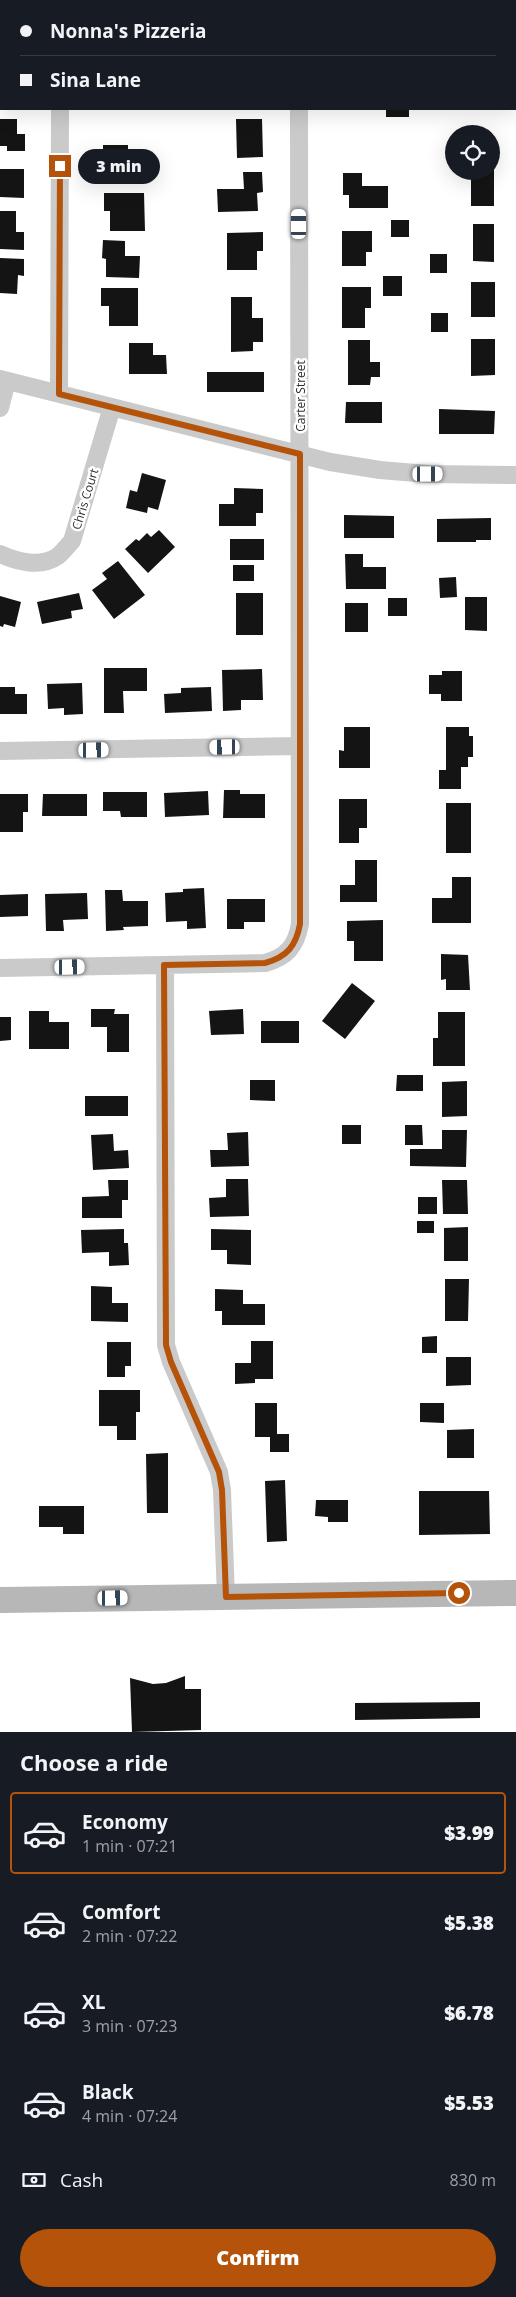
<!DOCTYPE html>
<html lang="en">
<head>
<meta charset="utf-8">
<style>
	:root { --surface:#171b24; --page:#242831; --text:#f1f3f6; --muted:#9ea1a6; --line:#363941; --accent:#b45309 }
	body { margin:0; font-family:"Open Sans",sans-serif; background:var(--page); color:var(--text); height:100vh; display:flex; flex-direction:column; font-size:19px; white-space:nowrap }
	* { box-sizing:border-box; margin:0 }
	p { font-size:16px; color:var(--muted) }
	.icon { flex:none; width:28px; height:28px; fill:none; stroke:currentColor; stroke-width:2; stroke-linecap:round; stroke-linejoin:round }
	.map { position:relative; height:1732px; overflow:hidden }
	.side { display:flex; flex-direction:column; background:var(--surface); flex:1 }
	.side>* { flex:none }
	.hud { position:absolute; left:0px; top:0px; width:516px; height:110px; box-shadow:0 5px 20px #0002; display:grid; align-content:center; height:110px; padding:0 20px; background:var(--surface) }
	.controls { position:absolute; left:445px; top:125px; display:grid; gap:10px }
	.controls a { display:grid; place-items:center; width:55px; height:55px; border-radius:50%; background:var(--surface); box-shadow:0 5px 20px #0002; font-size:25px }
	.end { position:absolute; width:22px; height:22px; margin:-11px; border:6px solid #b45309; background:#fff; box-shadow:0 0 0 2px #fff }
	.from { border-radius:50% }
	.bubble { position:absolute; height:35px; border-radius:18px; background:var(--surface); box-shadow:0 5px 20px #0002; font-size:16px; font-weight:800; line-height:35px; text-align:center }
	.car { position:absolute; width:15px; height:30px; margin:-15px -8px; border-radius:6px; box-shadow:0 0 4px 1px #0007; background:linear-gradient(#fff 24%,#345 0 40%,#fff 0 76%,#345 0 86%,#fff 0) }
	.hud b { display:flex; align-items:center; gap:18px; height:48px; font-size:19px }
	.hud b+b { border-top:1px solid var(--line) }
	.hud i { width:12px; height:12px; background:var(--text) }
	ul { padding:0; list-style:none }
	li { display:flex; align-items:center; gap:15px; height:82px; margin:0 10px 8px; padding:0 10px; border:2px solid transparent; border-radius:5px }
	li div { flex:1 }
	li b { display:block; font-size:19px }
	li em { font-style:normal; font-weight:800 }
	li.active { border-color:var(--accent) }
	li>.icon { width:45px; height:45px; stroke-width:1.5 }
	h2 { padding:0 20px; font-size:22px; line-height:60px }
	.pay { display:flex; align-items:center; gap:12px; height:55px; padding:0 20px; font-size:19px }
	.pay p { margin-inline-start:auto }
	.cta { display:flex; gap:10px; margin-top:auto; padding:10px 20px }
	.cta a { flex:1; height:58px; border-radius:30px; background:var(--accent); color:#fff; font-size:20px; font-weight:800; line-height:58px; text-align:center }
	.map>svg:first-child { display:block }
	.building { fill:#141414 }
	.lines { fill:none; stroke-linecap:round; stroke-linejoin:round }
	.street { stroke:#cacaca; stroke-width:18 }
	.secondary { stroke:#b7b7b7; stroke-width:26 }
	.route { stroke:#b45309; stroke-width:6 }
	.labels { text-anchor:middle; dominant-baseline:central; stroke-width:5; stroke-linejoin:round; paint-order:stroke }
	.street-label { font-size:12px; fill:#2d2d2d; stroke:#fff }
</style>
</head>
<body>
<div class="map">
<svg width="516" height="1732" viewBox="0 0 516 1732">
	<rect width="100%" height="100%" fill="#fff"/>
	<path class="building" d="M386 109H409V117H386Z
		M0 119H17V134H25V151H7V146H0Z
		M236 119H262L263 157 237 158Z
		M103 145H128V151H139L138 183 112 182V164H103Z
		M0 169H24V198L0 197Z
		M491 169H494V206H471V171H491Z
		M243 172H262L263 192 257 193 258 211 218 212 217 189H244Z
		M343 173H362V186H388V208H349V195H343Z
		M104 193H144L145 231H110V211H104Z
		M0 211H16V232H24V250L0 249Z
		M391 220H409V237H391Z
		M473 224H494V262L473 261Z
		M342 231H372V252H366V266H342Z
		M263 232V251H257V270H227V233Z
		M103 240 125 241V256H140L139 278 106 277V259L102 258Z
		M430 254H447V273H430Z
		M0 258 24 259V276L18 275 17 294 0 293Z
		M383 276H402V296H383Z
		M471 282H495V317H471Z
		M342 287H371V308H365V328H342Z
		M101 288H138V326H109V306H101Z
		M231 297H252V318H263V342H253V351L231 352Z
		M431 313H448V332H431Z
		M471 339H495V375L471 376Z
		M348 340H370V362H380V377H371L370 385H348Z
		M129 343H153V355H166L167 374H129Z
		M207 372H264V392H207Z
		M346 402H382V423H345Z
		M439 409 495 411 494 434H439Z
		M142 473 166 480 158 510 148 507 147 513 126 508 130 490 137 492Z
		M234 488 263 489V513H256V526H219V504H234Z
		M344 515 394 516V538H344Z
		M491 518V540H476V542H437V519Z
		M159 530 175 547 148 573 125 549 136 539 139 541 147 533 151 537Z
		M230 539H264V560H230Z
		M345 554H363V567H386V589H346Z
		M118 561 145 595 114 619 92 590 107 579 102 573Z
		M233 565H254V581H233Z
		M456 577 457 597 440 598 439 578Z
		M79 593 83 609 71 611 72 618 42 624 37 602Z
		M236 593H263V635H236Z
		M0 596 21 602 15 627 4 624 3 627 0 626Z
		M465 597H487V631L465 630Z
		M388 598H407V616H388Z
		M345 603H368V632H345Z
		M104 668H147V691H123L124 713H104Z
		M262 669 263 700H241V710L223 711 222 670Z
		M442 671H462V701H441V694H429V675H442Z
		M82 683 83 714 64 715V708L48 709 47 684Z
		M0 687H15V694H27V714H0Z
		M211 687 212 711 165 713 164 694 181 693V688Z
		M344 727H370V768H339V750L344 751Z
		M446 727H469V736H473V757H468V767H461V789H439V770H446Z
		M224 790H240V794H265V818H223Z
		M208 791 209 815 165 817 164 793Z
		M103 792H147V817H121L120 811H103Z
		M0 794H28V812H23V832H0Z
		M43 794H87V816H42Z
		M339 799H367V828H359V843H339Z
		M446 803H471V853H446Z
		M355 860H377V902H340V885H355Z
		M452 877H471V923H432V898H452Z
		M204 888 206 928 187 929V921L166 922 165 893 183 892V889Z
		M105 890H122L123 901H148V926L123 927 124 930 106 931Z
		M87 893 88 919 63 920 64 931H46L45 894Z
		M28 894V916L0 917V895Z
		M227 899H265V922H244V929H227Z
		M383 920V961H354V941H347V921Z
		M441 954 468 955 470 990H446V979L441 980Z
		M352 983 375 1001 345 1039 322 1021Z
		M91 1009H115L114 1014H129V1052H107V1027H91Z
		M243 1009 244 1034 211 1035 209 1011Z
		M29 1011H49V1022H69V1049H29Z
		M438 1012H465V1066H433V1038H438Z
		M0 1017H11V1040L0 1041Z
		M261 1021H299V1043H261Z
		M397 1075H423V1091H396Z
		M250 1080H275V1101L250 1100Z
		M467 1081V1116L442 1117V1082Z
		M85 1096H128V1116H85Z
		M342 1125H361V1144H342Z
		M405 1125H422L423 1145H405Z
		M442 1130H467L466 1167 410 1166V1149H442Z
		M248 1132 249 1166 211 1167 210 1150H228L227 1133Z
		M113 1134 114 1151 128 1150 129 1168 93 1170 91 1135Z
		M226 1179H248L249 1216 210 1217 209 1198 226 1197Z
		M108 1180H128V1200H122V1218H82V1197L109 1196Z
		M442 1180H467L468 1214H443Z
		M418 1197H437V1214H418Z
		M417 1221H434V1233H417Z
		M468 1227V1261H444V1228Z
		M124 1229V1243H128L129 1265 109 1266V1252L82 1253 81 1230Z
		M211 1229 251 1230V1265L227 1264V1250H211Z
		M445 1279H469L468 1321H445Z
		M91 1286 112 1287V1303H128V1322L91 1321Z
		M215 1289 243 1290V1304H265V1325H222V1311H215Z
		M437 1336V1353H422V1337Z
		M251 1341H273V1379H255V1383L235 1384V1363H251Z
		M107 1342H131V1366H125V1377H107Z
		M446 1357H471V1385L446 1386Z
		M99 1390H140V1412H136V1440H117V1426H99Z
		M255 1403H277V1434H289V1452H270V1437H255Z
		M420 1403H444V1423L420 1422Z
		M474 1429V1458H447V1430Z
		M168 1453V1513H147L146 1454Z
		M285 1480 287 1541 267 1542 265 1481Z
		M419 1491H489L490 1534 419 1535Z
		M316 1500H348V1522H328V1517L315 1516Z
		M39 1506H84V1534H63V1527H39Z
		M185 1676V1689H201V1730L132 1732 130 1678 153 1684 166 1683Z
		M480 1702V1718L355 1720V1703Z"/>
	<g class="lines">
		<path class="street" d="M298 0V1
			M60 1V0
			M0 379 330 462 380 470 428 474 516 475
			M59 394 60 109
			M0 408 7 381
			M0 554C17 562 41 568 58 556 63 552 68 545 72 541L112 407
			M0 751 300 746
			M165 965 166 1345 171 1362 219 1472 222 1490 226 1597
			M0 968 265 963C287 957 296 946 300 924L299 109"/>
		<path class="secondary" d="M0 1600 516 1593"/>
	</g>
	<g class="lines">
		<path class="route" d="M60 166 59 394 300 454V924C296 946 287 957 265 963L164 965 166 1345 171 1362 219 1472 222 1490 226 1597 459 1593"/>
	</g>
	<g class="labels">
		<g class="street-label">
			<text transform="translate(300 396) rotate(-90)">Carter Street</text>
			<text transform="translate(85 499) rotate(-73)">Chris Court</text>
		</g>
	</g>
</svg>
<div class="controls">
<a><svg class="icon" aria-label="locate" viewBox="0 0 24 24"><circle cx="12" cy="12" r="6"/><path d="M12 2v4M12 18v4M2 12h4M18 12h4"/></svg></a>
</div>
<i class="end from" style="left:459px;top:1593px"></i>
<i class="end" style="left:60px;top:166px"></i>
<div class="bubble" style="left:78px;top:149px;width:82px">3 min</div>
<i class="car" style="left:299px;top:224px;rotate:0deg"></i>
<i class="car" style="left:428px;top:474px;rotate:90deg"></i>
<i class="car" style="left:225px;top:747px;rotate:269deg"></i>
<i class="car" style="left:94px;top:750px;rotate:89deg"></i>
<i class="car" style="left:70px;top:967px;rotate:89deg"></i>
<i class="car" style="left:113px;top:1598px;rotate:89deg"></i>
<div class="hud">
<b><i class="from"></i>Nonna's Pizzeria</b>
<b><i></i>Sina Lane</b>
</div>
</div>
<section class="side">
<h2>Choose a ride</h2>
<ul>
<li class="active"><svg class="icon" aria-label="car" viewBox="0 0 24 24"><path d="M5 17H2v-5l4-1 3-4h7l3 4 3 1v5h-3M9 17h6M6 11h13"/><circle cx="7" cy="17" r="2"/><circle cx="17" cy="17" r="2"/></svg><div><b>Economy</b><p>1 min · 07:21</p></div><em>$3.99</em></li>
<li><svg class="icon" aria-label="car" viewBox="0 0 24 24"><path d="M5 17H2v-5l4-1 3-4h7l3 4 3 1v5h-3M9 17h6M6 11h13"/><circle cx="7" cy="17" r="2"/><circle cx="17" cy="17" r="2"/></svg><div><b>Comfort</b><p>2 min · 07:22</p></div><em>$5.38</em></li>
<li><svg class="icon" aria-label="car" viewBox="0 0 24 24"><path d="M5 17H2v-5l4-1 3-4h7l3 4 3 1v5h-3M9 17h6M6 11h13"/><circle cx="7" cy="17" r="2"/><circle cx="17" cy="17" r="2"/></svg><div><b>XL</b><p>3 min · 07:23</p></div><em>$6.78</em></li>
<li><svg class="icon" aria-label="car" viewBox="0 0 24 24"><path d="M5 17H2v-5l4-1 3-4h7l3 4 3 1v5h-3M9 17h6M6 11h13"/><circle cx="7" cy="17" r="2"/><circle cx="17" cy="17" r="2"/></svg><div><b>Black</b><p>4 min · 07:24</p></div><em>$5.53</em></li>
</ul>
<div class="pay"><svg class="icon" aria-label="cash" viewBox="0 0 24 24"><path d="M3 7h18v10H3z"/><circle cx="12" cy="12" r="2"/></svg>Cash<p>830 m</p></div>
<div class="cta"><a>Confirm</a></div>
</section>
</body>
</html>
